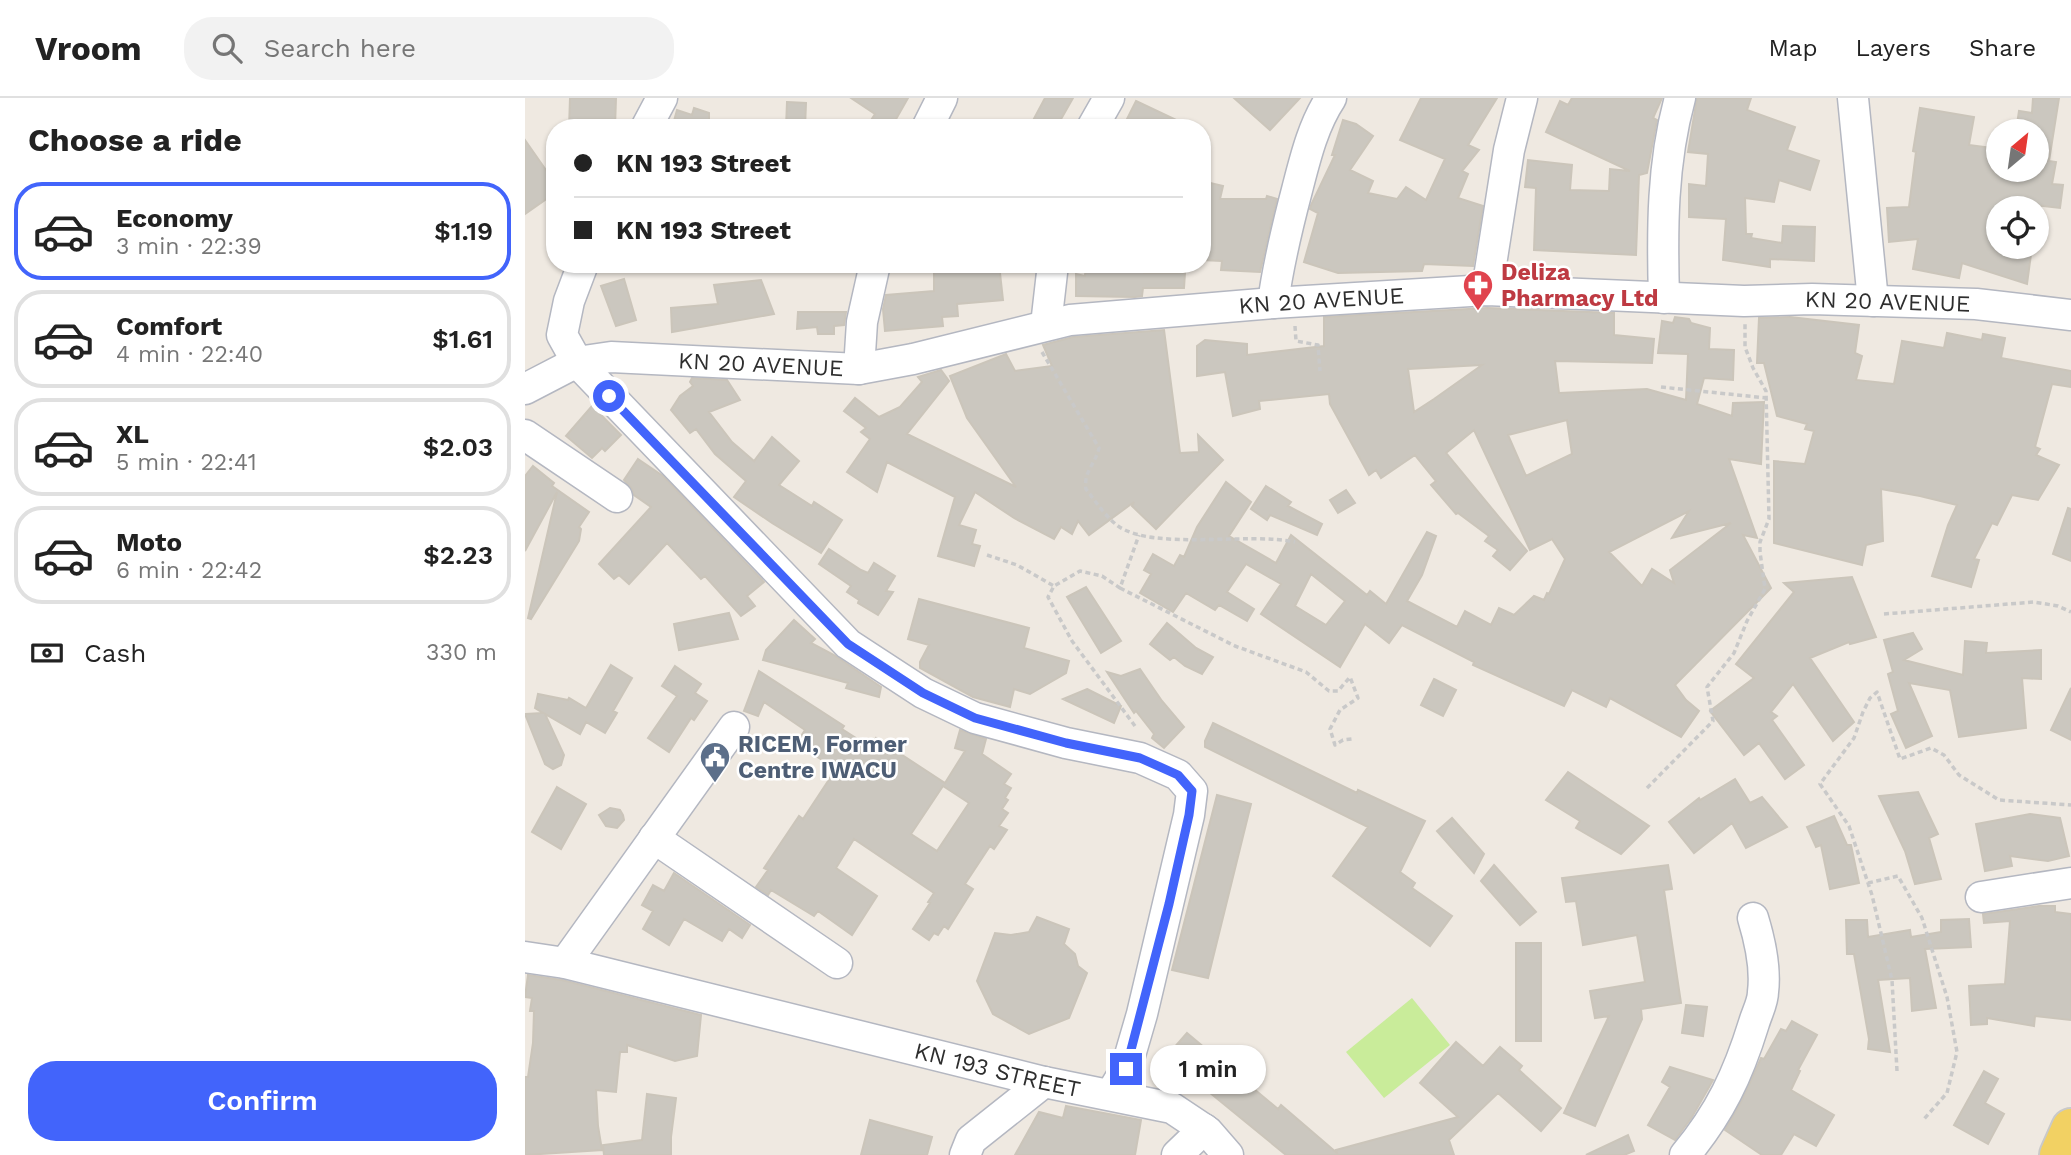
<!DOCTYPE html>
<html lang="en">
<head>
<meta charset="utf-8">
<style>
	:root { --surface:#fff; --page:#f2f2f2; --text:#222; --muted:#767676; --line:#e0e0e0; --accent:#4264fb }
	body { margin:0; font-family:"Work Sans",sans-serif; background:var(--page); color:var(--text); height:100vh; display:flex; flex-direction:column; font-size:26px; white-space:nowrap }
	* { box-sizing:border-box; margin:0 }
	p { font-size:23px; color:var(--muted) }
	.icon { flex:none; width:38px; height:38px; fill:none; stroke:currentColor; stroke-width:2; stroke-linecap:round; stroke-linejoin:round }
	.map { position:relative; flex:1; overflow:hidden }
	.drawer { display:flex; flex-direction:column; background:var(--surface); width:525px }
	.drawer>* { flex:none }
	.top-card { position:absolute; left:21px; top:21px; width:665px; height:154px; border-radius:28px; box-shadow:0 2px 5px #0004; display:grid; align-content:center; height:154px; padding:0 28px; background:var(--surface) }
	.needle { width:46px; rotate:29deg }
	.buttons { position:absolute; left:1461px; top:21px; display:grid; gap:14px }
	.buttons a { display:grid; place-items:center; width:63px; height:63px; border-radius:50%; background:var(--surface); box-shadow:0 2px 5px #0004; font-size:35px }
	.end { position:absolute; width:32px; height:32px; margin:-16px; border:9px solid #4264fb; background:#fff; box-shadow:0 0 0 4px #fff }
	.from { border-radius:50% }
	.bubble { position:absolute; height:49px; border-radius:24px; background:var(--surface); box-shadow:0 2px 5px #0004; font-size:23px; font-weight:600; line-height:49px; text-align:center }
	.top-card b { display:flex; align-items:center; gap:24px; height:66px; font-size:26px }
	.top-card b+b { border-top:2px solid var(--line) }
	.top-card i { width:18px; height:18px; background:var(--text) }
	ul { padding:0; list-style:none }
	li { display:flex; align-items:center; gap:21px; height:98px; margin:0 14px 10px; padding:0 14px; border:4px solid var(--line); border-radius:28px }
	li div { flex:1 }
	li b { display:block; font-size:26px }
	li em { font-style:normal; font-weight:600 }
	li.current { border-color:var(--accent) }
	li>.icon { width:63px; height:63px; stroke-width:1.5 }
	h2 { padding:0 28px; font-size:32px; line-height:84px }
	.pay { display:flex; align-items:center; gap:18px; height:77px; padding:0 28px; font-size:26px }
	.pay p { margin-inline-start:auto }
	.cta { display:flex; gap:14px; margin-top:auto; padding:14px 28px }
	.cta a { flex:1; height:80px; border-radius:28px; background:var(--accent); color:#fff; font-size:28px; font-weight:600; line-height:80px; text-align:center }
	header { display:flex; align-items:center; gap:42px; box-sizing:border-box; height:98px; padding:0 35px; background:var(--surface); border-bottom:2px solid var(--line) }
	header strong { font-size:33px }
	nav { display:flex; gap:38px; margin-inline-start:auto; font-size:24px }
	.search { width:490px; height:63px; background:var(--page); display:flex; align-items:center; gap:18px; box-sizing:border-box; padding:0 24px; border-radius:28px; color:var(--muted); font-size:26px }
	main { display:flex; flex:1; min-height:0 }
	.map>svg:first-child { display:block }
	.pitch { fill:#c9ec9a }
	.building { fill:#cbc7bf; stroke:#cbc5ba; stroke-width:2; fill-rule:evenodd }
	.lines { fill:none; stroke-linecap:round; stroke-linejoin:round }
	.minor-casing { stroke:#b4b7c1; stroke-width:33 }
	.major-casing { stroke:#c9c9c9; stroke-width:42 }
	.path { stroke:#c9c9c9; stroke-width:3.5; stroke-dasharray:5 3.5; stroke-linecap:butt }
	.minor { stroke:#fff; stroke-width:30 }
	.major { stroke:#f2d163; stroke-width:38 }
	.route { stroke:#4264fb; stroke-width:9 }
	.labels { text-anchor:middle; dominant-baseline:central; stroke-width:5; stroke-linejoin:round; paint-order:stroke }
	.health-label { font-size:23px; font-weight:bold; fill:#be3a42; stroke:#fff; text-anchor:start }
	.street-label { font-size:23px; fill:#2e2e2e; stroke:#fff }
	.service-label { font-size:23px; font-weight:bold; fill:#4e5e75; stroke:#fff; text-anchor:start }
</style>
</head>
<body>
<header>
<strong>Vroom</strong>
<div class="search"><svg class="icon" aria-label="search" viewBox="0 0 24 24"><circle cx="10" cy="10" r="6"/><path d="M15 15l6 6"/></svg>Search here</div>
<nav><a>Map</a><a>Layers</a><a>Share</a></nav>
</header>
<main>
<section class="drawer">
<h2>Choose a ride</h2>
<ul>
<li class="current"><svg class="icon" aria-label="car" viewBox="0 0 24 24"><path d="M5 17H2v-5l4-1 3-4h7l3 4 3 1v5h-3M9 17h6M6 11h13"/><circle cx="7" cy="17" r="2"/><circle cx="17" cy="17" r="2"/></svg><div><b>Economy</b><p>3 min · 22:39</p></div><em>$1.19</em></li>
<li><svg class="icon" aria-label="car" viewBox="0 0 24 24"><path d="M5 17H2v-5l4-1 3-4h7l3 4 3 1v5h-3M9 17h6M6 11h13"/><circle cx="7" cy="17" r="2"/><circle cx="17" cy="17" r="2"/></svg><div><b>Comfort</b><p>4 min · 22:40</p></div><em>$1.61</em></li>
<li><svg class="icon" aria-label="car" viewBox="0 0 24 24"><path d="M5 17H2v-5l4-1 3-4h7l3 4 3 1v5h-3M9 17h6M6 11h13"/><circle cx="7" cy="17" r="2"/><circle cx="17" cy="17" r="2"/></svg><div><b>XL</b><p>5 min · 22:41</p></div><em>$2.03</em></li>
<li><svg class="icon" aria-label="car" viewBox="0 0 24 24"><path d="M5 17H2v-5l4-1 3-4h7l3 4 3 1v5h-3M9 17h6M6 11h13"/><circle cx="7" cy="17" r="2"/><circle cx="17" cy="17" r="2"/></svg><div><b>Moto</b><p>6 min · 22:42</p></div><em>$2.23</em></li>
</ul>
<div class="pay"><svg class="icon" aria-label="cash" viewBox="0 0 24 24"><path d="M3 7h18v10H3z"/><circle cx="12" cy="12" r="2"/></svg>Cash<p>330 m</p></div>
<div class="cta"><a>Confirm</a></div>
</section>
<div class="map">
<svg width="1546" height="1057" viewBox="0 0 1546 1057">
	<rect width="100%" height="100%" fill="#efe9e1"/>
	<path class="pitch" d="M887 900 925 947 859 1000 821 954Z"/>
	<path class="building" d="M45 0H91L90 30H44Z
		M326 0H383L366 30H341L350 16Z
		M520 0H548L531 30H504Z
		M709 0H775L745 32Z
		M896 0H972L943 47 954 52 937 73 943 76 933 100 958 108 948 168 899 166 897 173 813 175 779 164 793 115 785 111 786 107 810 57H807L818 22 831 26 848 38 825 72 848 83 843 95 872 101 881 89 901 102 920 61 875 42Z
		M1047 0H1137L1128 20 1132 22 1122 75 1114 77 1111 157 1009 152 1011 90 1000 89 1003 62 1047 67 1045 92 1084 93 1085 71 1105 73 1021 34 1035 3 1043 7Z
		M1172 0H1226L1222 12 1270 29 1262 52 1294 63 1285 92 1254 82 1249 104 1220 100 1221 136H1227L1226 140 1257 145 1258 128 1290 129 1289 163 1245 161V169L1198 162 1201 121 1164 119V86L1181 88 1183 56 1163 54Z
		M1508 0H1534L1524 63 1531 64 1527 86 1538 87 1535 110 1476 103 1478 110H1474V149H1507L1502 186 1437 165 1434 180 1388 171 1393 141 1364 144 1362 110 1384 109 1391 54 1388 53 1395 10 1449 19 1444 47 1474 51V72H1512V33H1491L1494 13 1507 15Z
		M611 3 668 30H616L601 23Z
		M262 4 281 5 280 30H261Z
		M169 10 184 15V23L196 27 195 30H147L152 12 167 17Z
		M0 42 30 85V95L0 116Z
		M677 83 698 88 695 101H741L742 98 752 101 735 174 696 172 697 163 677 162Z
		M435 166H474L478 202 432 206 433 218 417 219 418 228 360 233 358 211 361 197 409 193V167Z
		M561 166H620L619 175H660L659 190H618L617 198 610 199 551 198V176L560 178Z
		M99 181 111 222 91 228 76 188Z
		M236 182 249 216 147 234 146 210 193 206 189 187Z
		M962 210 1089 215V237L1129 241 1127 265 1030 263 1034 295 1122 291 1161 302 1163 256 1133 255 1137 223 1148 225 1150 219 1164 221 1166 225 1185 230 1184 251 1209 252 1208 282 1179 280 1172 306 1207 318 1208 305 1239 304 1236 366 1204 361 1232 440 1218 437 1246 490 1150 587 1161 602 1174 613 1156 639 1085 600 1081 609 1047 592 1039 608 948 567 949 564 877 527 864 545 840 526 815 569 736 516 756 486 721 466 702 494 729 511 722 523 694 507 690 512 661 495 648 514 615 495 626 476 619 472 628 456 649 468 655 457 659 459 672 429 701 384 726 404 704 438 751 465 766 437 842 497 845 493 861 506 902 434 911 438 897 477 882 503 932 529 940 513 966 527 974 510 989 517 1009 498 1019 502 1022 495 1024 496 1040 461 1027 441 1005 452 949 332 921 355 1002 453 985 472 968 458 973 452 960 443 964 438 933 415 931 416 906 387 911 383 890 357 856 380 851 372 844 377 805 306 804 296 734 303 735 311 708 318 700 274 672 278V248L680 242 722 246V257L799 248V219ZM957 267 909 301 889 314 883 271ZM1042 322 1047 356 1001 378 983 337ZM1164 413 1147 440 1206 425 1145 472 1149 485 1127 471 1117 488 1084 454ZM786 476 820 503 801 527 770 508Z
		M273 214H321L319 227 309 228V236H293L292 229 272 231Z
		M1265 219 1334 227 1330 255 1337 258 1331 282 1369 286 1377 243 1419 250 1422 235 1457 242 1458 236 1480 240 1476 260 1546 273V289L1527 286 1510 349 1515 351 1511 357 1534 367 1513 402 1487 397 1472 427 1467 425 1449 461 1454 462 1446 489 1407 478 1423 427 1432 407 1395 398 1356 391 1358 443 1341 447 1337 467 1249 445V363L1280 366 1289 333 1280 331 1282 326 1252 318 1239 265H1232L1234 220Z
		M639 232 655 355 674 354 673 337 698 362 631 431 607 408 609 404 564 437 553 423 547 436 536 429 529 441 489 420 450 394 434 427 451 432 447 446 455 448 449 468 413 458 430 399 362 364 352 394 322 374 345 341 336 334 341 330 319 313 330 300 354 319 375 309 397 284 393 279 416 272 424 283 382 336 491 389 442 320 425 278 481 256 490 273 527 268 518 247 548 239Z
		M167 280 202 282 215 302 184 314 207 344 229 363 247 339 274 363 254 387 287 408 289 404 317 422 296 455 247 425 209 399 221 383 190 356 171 331 165 335 146 312 155 298 168 288 165 284Z
		M67 308 96 337 80 353 77 350 67 360 41 338Z
		M113 361 138 378 239 484 222 498 230 508 216 518 180 478 176 481 142 445 104 486 94 477 89 481 74 466 126 409 109 397 107 391 99 382Z
		M8 368 29 385 27 388 64 414 54 429 56 431 54 443 6 521 3 520 32 394 0 453V378Z
		M741 388 766 404 763 408 797 426 792 437 745 417 742 422 726 411Z
		M821 392 830 405 813 415 805 402Z
		M1543 410 1546 411V463L1528 456Z
		M304 451 336 472 343 475 349 465 370 478 361 493 368 494 353 517 333 505 334 502 322 494 326 488 294 466Z
		M1327 479 1351 539 1325 546 1324 544 1285 560 1329 624 1308 643 1268 586 1246 614 1252 618 1247 622 1279 667 1260 681 1234 645 1219 657 1185 613 1229 580 1211 566 1269 494 1259 485Z
		M561 489 596 543 576 555 542 499Z
		M394 501 504 530 499 550 544 563 541 575 505 596 489 591 485 609 448 599 395 570V564L404 547 383 541Z
		M204 515 213 541 154 552 149 526Z
		M269 522 290 541 286 545 309 557 356 589 354 599 321 590 323 585 238 562 241 552Z
		M642 525 671 550 688 559 677 576 660 568 649 559 645 562 625 546Z
		M1388 535 1397 551 1379 562 1438 577 1440 543 1462 545 1461 555 1516 552V581L1497 580 1501 630 1434 639 1425 592 1384 585 1407 638 1381 650 1366 616 1373 613 1363 576 1368 574 1359 542Z
		M86 567 107 580 88 613 92 615 80 635 61 624 55 636 20 616 39 657 36 667 28 671 20 666 0 616 18 615 10 610 13 596 43 602 44 600 61 610Z
		M150 568 176 586 170 595 182 603 169 622 166 620 144 654 123 640 152 598 137 588Z
		M615 571 637 603 659 629 639 650 627 640 629 636 611 613 609 615 582 574 596 578Z
		M234 573 319 628 317 631 345 649 351 640 420 685 440 653 430 650 435 632 461 641 457 656 486 676 479 686 486 690 480 700 483 702 477 711 483 715 474 728 482 732 469 751 465 748 440 786 448 791 423 831 419 828 413 837 409 835 404 842 388 831 405 805 403 804 409 795 329 741 311 770 352 798 327 837 293 813 289 818 246 792 243 797 231 789 243 772 239 770 274 718 278 721 309 674 300 668 302 665 271 646 280 632 239 604 233 618 219 613ZM418 688 444 705 412 753 386 736Z
		M909 581 931 592 918 618 896 607Z
		M1546 590V642L1526 632Z
		M562 591 596 608 589 625 538 601Z
		M688 625 832 695 833 692 900 723 875 774 890 785 887 790 927 818 905 848 808 778 843 729 680 649V643Z
		M1043 674 1124 728 1096 756 1051 730 1055 723 1021 702Z
		M1210 681 1225 705 1237 699 1262 729 1221 750 1207 725 1169 755 1144 724 1174 700 1175 702Z
		M32 689 61 706 36 751 7 734Z
		M1393 694 1413 736 1404 740 1416 781 1390 786 1380 753 1354 698Z
		M692 697 726 706 683 880 647 872Z
		M85 710 95 712 98 717 99 722 92 730 81 728 74 717Z
		M1505 716 1535 720 1544 758 1523 763 1485 758 1487 768 1460 773 1451 726Z
		M1309 718 1322 747H1326L1334 785 1305 791 1296 747 1291 749 1282 729Z
		M927 720 959 756 949 775 912 733Z
		M969 767 1011 814 995 827 956 783Z
		M1143 767 1147 791 1139 792 1156 905 1116 911 1117 921 1070 1028 1039 1015 1084 918 1070 920 1065 893 1120 884 1112 837 1058 847 1051 803 1041 804 1037 780Z
		M149 775 225 827 217 840 204 831 197 843 159 821 144 847 118 831 128 813 117 807 128 787 139 793Z
		M1514 808H1530V814L1546 816V922L1510 918 1509 928 1462 920V926L1446 927 1444 888 1480 886 1485 823 1459 825 1458 816Z
		M512 819 544 831 539 846 550 856 553 868 562 875 544 920 504 936 468 916 452 883 470 835 486 837 504 834Z
		M1444 821 1446 849 1400 851 1411 910 1387 913 1385 880 1353 882 1365 954 1343 951 1344 941 1329 856H1322L1321 822H1342L1343 839 1385 832 1386 839 1416 834V822Z
		M991 845H1016V943H991Z
		M3 877 37 882 176 917 172 958 150 963 102 947V954H95L91 994 71 992 73 1028 77 1052 0 1057V979H3L8 945 9 913H5L7 900 0 899Z
		M1161 907 1182 909 1178 938 1157 935Z
		M1267 923 1292 937 1273 972 1275 973 1266 992 1309 1017 1291 1048 1269 1036 1256 1057H1237L1200 1032 1217 1002 1236 960 1239 961 1256 931 1261 933Z
		M662 935 753 1011 756 1007 812 1055 811 1052 933 1019 895 985 931 944 958 968 975 949 997 968 994 972 1036 1010 1016 1033 973 995 924 1042 929 1057H761L641 959Z
		M1145 969 1188 982 1167 1019 1150 1042 1123 1027 1145 989 1137 984Z
		M1459 973 1473 981 1460 1005 1479 1016 1463 1046 1429 1027Z
		M122 996 151 1000 146 1039V1057H79L78 1047 117 1042Z
		M541 1008 616 1022 610 1057H490L514 1014 538 1020Z
		M345 1022 407 1039 402 1057H336Z
		M1103 1037 1109 1053 1099 1057H1061Z"/>
	<g class="lines">
		<g class="minor-casing">
			<g id="minor">
				<path d="M1328 0 1348 203"/>
				<path d="M121 30 137 0"/>
				<path d="M402 30 417 0"/>
				<path d="M567 30 584 0"/>
				<path d="M58 166 44 203 37 237 52 264 323 546 398 595 450 620 541 645 615 660 653 677 667 693 664 717 617 916 601 971 586 996"/>
				<path d="M962 192 984 52 997 0"/>
				<path d="M1139 200C1137 132 1137 65 1155 0"/>
				<path d="M748 205C753 167 762 130 772 92 780 61 788 27 806 0"/>
				<path d="M521 227 528 166"/>
				<path d="M334 271 337 224 350 166"/>
				<path id="s1" d="M0 291 52 264 86 259 334 271 388 261 545 222 748 205 962 192 1219 203 1287 201 1451 206 1546 217"/>
				<path d="M0 337 92 399"/>
				<path d="M129 740 312 865"/>
				<path d="M1456 799 1546 785"/>
				<path id="s2" d="M0 859 40 865 519 984 647 1010 683 1034 703 1057"/>
				<path d="M40 865 209 629"/>
				<path d="M440 1057 446 1042 519 984"/>
				<path d="M652 1057 679 1031"/>
				<path d="M1160 1057C1195 1015 1213 977 1229 925 1232 915 1238 904 1238 894 1241 870 1235 843 1228 820"/>
			</g>
		</g>
		<g class="major-casing">
			<path id="major" d="M1534 1057 1546 1030"/>
		</g>
		<path class="path" d="M770 228 771 243 793 247 795 273
			M517 254 574 350C571 365 558 374 561 391 571 404 580 418 593 428 629 453 722 434 770 444
			M1136 289 1242 300
			M462 457 492 467 529 488
			M595 490 710 548 781 574 804 593H813L825 579 833 600 815 612 805 631 810 647 818 642 827 641
			M1359 516 1509 504 1533 508 1546 514
			M610 628 547 543 523 499 529 488 555 473 577 478 595 490 614 437
			M1122 690 1188 623 1182 589 1209 555 1222 523 1240 491 1235 454V444L1244 421 1241 293 1228 270 1220 249V226
			M1343 785 1373 778 1397 820 1422 899 1432 954 1422 995 1399 1021
			M1372 973 1367 882 1347 797 1324 728 1295 686 1329 640 1338 614 1345 600 1352 594 1375 661 1406 650 1419 657 1434 677 1474 702 1546 707"/>
		<use href="#minor" class="minor"/>
		<use href="#major" class="major"/>
	</g>
	<g class="lines">
		<path class="route" d="M84 298 323 546 398 595 450 620 541 645 615 660 653 677 667 693 664 717 644 806 601 971"/>
	</g>
	<defs>
		<g id="pharmacy-pin" transform="scale(1.575)"><path d="M0 17L-7.5 6A9.5 9.5 0 1 1 7.5 6Z" fill="#e0444e" stroke="#fff"/><path d="M-2-6h4v4h4v4h-4v4h-4v-4h-4v-4h4Z" fill="#fff"/></g>
		<g id="civic-pin" transform="scale(1.575)"><path d="M0 17L-7.5 6A9.5 9.5 0 1 1 7.5 6Z" fill="#5c6f8a" stroke="#fff"/><path d="M-.6-6.5H3V-4.5H.6V-3L4-1V1h2V6H-6V1h2V-1L-.6-3ZM-1.2 2.5V6h2.4V2.5Z" fill="#fff"/></g>
	</defs>
	<g fill-rule="evenodd">
		<use href="#pharmacy-pin" x="953" y="187"/>
		<use href="#civic-pin" x="190" y="659"/>
	</g>
	<g class="labels">
		<g class="health-label">
			<text x="976" y="174">Deliza<tspan x="976" dy="26">Pharmacy Ltd</tspan></text>
		</g>
		<g class="street-label">
			<text stroke="none"><textPath href="#s1" startOffset="810">KN 20 AVENUE</textPath></text>
			<text stroke="none"><textPath href="#s1" startOffset="1377">KN 20 AVENUE</textPath></text>
			<text stroke="none"><textPath href="#s1" startOffset="243">KN 20 AVENUE</textPath></text>
			<text stroke="none"><textPath href="#s2" startOffset="486">KN 193 STREET</textPath></text>
		</g>
		<g class="service-label">
			<text x="213" y="646">RICEM, Former<tspan x="213" dy="26">Centre IWACU</tspan></text>
		</g>
	</g>
</svg>
<div class="buttons">
<a><svg class="needle" viewBox="-14 -14 28 28"><path d="M0-13l5 13h-10z" fill="#e53935"/><path d="M0 13l5-13h-10z" fill="#767676"/></svg></a>
<a><svg class="icon" aria-label="locate" viewBox="0 0 24 24"><circle cx="12" cy="12" r="6"/><path d="M12 2v4M12 18v4M2 12h4M18 12h4"/></svg></a>
</div>
<i class="end from" style="left:84px;top:298px"></i>
<i class="end" style="left:601px;top:971px"></i>
<div class="bubble" style="left:625px;top:947px;width:116px">1 min</div>
<div class="top-card">
<b><i class="from"></i>KN 193 Street</b>
<b><i></i>KN 193 Street</b>
</div>
</div>
</main>
</body>
</html>
